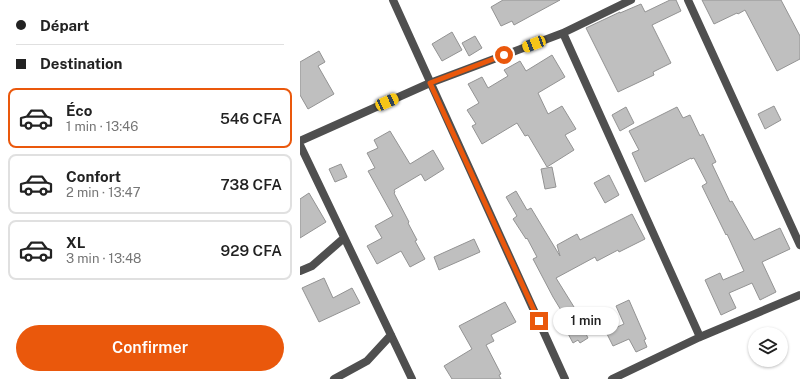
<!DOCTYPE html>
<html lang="fr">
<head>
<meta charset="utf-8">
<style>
	:root { --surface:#fff; --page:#f6f6f6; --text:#222; --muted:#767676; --line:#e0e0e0; --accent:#ea580c }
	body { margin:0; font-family:"Public Sans",sans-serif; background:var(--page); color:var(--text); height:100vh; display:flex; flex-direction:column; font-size:15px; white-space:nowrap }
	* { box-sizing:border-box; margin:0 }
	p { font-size:13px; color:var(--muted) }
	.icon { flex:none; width:22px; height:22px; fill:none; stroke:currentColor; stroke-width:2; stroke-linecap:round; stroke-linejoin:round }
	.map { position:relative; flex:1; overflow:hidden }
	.sheet { display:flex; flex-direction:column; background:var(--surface); width:300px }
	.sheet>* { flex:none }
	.guide { display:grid; align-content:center; height:88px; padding:0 16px; background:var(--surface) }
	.tools { position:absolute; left:448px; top:327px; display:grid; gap:8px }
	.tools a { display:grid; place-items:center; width:40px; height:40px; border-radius:50%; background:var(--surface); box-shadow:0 1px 3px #0004; font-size:20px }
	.end { position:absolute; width:18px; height:18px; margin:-9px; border:5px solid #ea580c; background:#fff; box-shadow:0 0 0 2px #fff }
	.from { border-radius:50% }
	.bubble { position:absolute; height:28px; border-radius:14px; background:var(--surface); box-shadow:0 1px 3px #0004; font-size:13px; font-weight:600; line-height:28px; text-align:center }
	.car { position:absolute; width:12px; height:24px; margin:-12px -6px; border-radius:5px; box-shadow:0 0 3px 1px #0007; background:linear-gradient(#f5c518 24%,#345 0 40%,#f5c518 0 76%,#345 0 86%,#f5c518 0) }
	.guide b { display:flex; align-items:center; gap:14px; height:38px; font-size:15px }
	.guide b+b { border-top:1px solid var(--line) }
	.guide i { width:10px; height:10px; background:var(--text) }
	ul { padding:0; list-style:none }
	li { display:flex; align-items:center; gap:12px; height:60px; margin:0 8px 6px; padding:0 8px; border:2px solid var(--line); border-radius:8px }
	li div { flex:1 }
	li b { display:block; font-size:15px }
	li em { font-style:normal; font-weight:600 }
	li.selected { border-color:var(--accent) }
	li>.icon { width:36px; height:36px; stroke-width:1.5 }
	.cta { display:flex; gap:8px; margin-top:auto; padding:8px 16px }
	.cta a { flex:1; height:46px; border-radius:24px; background:var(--accent); color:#fff; font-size:16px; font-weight:600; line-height:46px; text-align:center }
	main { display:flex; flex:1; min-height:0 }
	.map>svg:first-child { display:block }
	.building { fill:#bfbfbf; stroke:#939393 }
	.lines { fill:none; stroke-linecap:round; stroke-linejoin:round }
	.street { stroke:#4f4f4f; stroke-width:8 }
	.route { stroke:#ea580c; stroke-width:5 }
</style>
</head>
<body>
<main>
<section class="sheet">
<div class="guide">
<b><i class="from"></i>Départ</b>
<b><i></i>Destination</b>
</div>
<ul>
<li class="selected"><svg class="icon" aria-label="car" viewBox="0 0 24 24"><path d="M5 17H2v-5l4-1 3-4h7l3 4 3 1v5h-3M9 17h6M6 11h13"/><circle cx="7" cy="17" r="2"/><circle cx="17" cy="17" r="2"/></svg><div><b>Éco</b><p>1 min · 13:46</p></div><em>546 CFA</em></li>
<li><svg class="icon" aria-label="car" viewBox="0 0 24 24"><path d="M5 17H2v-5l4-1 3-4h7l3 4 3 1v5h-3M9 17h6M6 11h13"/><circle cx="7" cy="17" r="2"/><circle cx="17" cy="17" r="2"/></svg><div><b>Confort</b><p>2 min · 13:47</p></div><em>738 CFA</em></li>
<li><svg class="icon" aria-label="car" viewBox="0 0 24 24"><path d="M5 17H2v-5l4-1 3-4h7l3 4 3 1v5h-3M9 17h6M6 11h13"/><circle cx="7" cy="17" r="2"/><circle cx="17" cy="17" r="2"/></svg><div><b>XL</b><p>3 min · 13:48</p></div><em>929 CFA</em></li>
</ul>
<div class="cta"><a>Confirmer</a></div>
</section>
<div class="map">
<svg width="500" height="379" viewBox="0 0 500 379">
	<rect width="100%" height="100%" fill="#fff"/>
	<path class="building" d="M203 0H260L214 25 212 21 201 26 191 7Z
		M370 0H376L381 11 352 25 371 63 353 72 354 75 318 92 286 28 320 12V13L341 4 345 12Z
		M402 0H481L500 36V59L477 71 445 10 438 14 437 13 414 24Z
		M152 32 162 50 142 61 132 44Z
		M175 36 182 48 169 56 162 43Z
		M19 51 25 62 18 66 34 94 8 109 0 95V62Z
		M252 55 265 77 238 93 248 114 262 106 276 129 265 135 274 150 247 167 228 135 225 136 217 123 182 144 172 126 176 124 167 110 179 103 168 84 182 77 188 88 208 76 204 70 220 61 226 71Z
		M474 106 481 120 465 129 458 114Z
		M326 107 334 123 320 131 312 115Z
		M377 107 383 118 390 115 400 136 403 134 416 162 412 164 430 202 432 201 454 240 480 228 490 249 462 262 476 292 460 300 452 283 429 293 436 308 421 315 405 280 420 273 423 280 444 271 427 234 426 235 402 186 407 183 394 158 391 159V158L345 182 332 153 339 150 329 131Z
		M90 131 110 164 133 150 144 169 125 181 121 174 94 190 95 192 94 193 109 222 108 223 117 240 115 241 125 259 110 267 101 251 77 264 67 246 82 238 75 226 93 216 68 171 75 168 67 153 78 148 74 140Z
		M41 164 47 177 35 182 29 169Z
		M252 167 256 187 245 189 241 169Z
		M309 175 319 195 305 203 294 183Z
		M216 191 227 210 231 208 260 256 257 245 277 234 280 240 332 214 345 239 319 252 318 250 297 261 295 257 256 278 274 307 273 308 288 338 280 343 278 340 273 343 265 328 270 325 253 297 233 259 237 257 227 238 226 239 213 219 217 216 206 197Z
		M9 193 26 222 0 238V199Z
		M174 239 180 252 139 270 134 257Z
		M24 278 33 298 52 288 60 303 19 322 2 288Z
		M329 300 346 339 344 340 347 347 336 352 329 339 313 346 306 332 324 324 316 306Z
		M205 302 216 322 191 335 194 341 186 345 201 374 199 375 201 379H152L144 366 172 349 159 326Z"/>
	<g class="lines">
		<path class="street" d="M93 0 265 379
			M388 0 500 245
			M263 33 400 337
			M0 141 130 83 263 33 331 0
			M0 145 112 379
			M0 271 12 266 44 238
			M34 379 67 361 91 335
			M312 379 400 337 500 295"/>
	</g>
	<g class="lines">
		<path class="route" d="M204 55 130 83 239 321"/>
	</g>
</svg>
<div class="tools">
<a><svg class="icon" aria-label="layers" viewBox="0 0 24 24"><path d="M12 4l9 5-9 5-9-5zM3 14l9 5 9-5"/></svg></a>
</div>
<i class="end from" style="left:204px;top:55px"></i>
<i class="end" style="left:239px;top:321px"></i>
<div class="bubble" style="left:253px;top:307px;width:66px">1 min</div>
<i class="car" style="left:234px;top:44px;rotate:249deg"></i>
<i class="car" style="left:87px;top:102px;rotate:66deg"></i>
</div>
</main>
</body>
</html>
